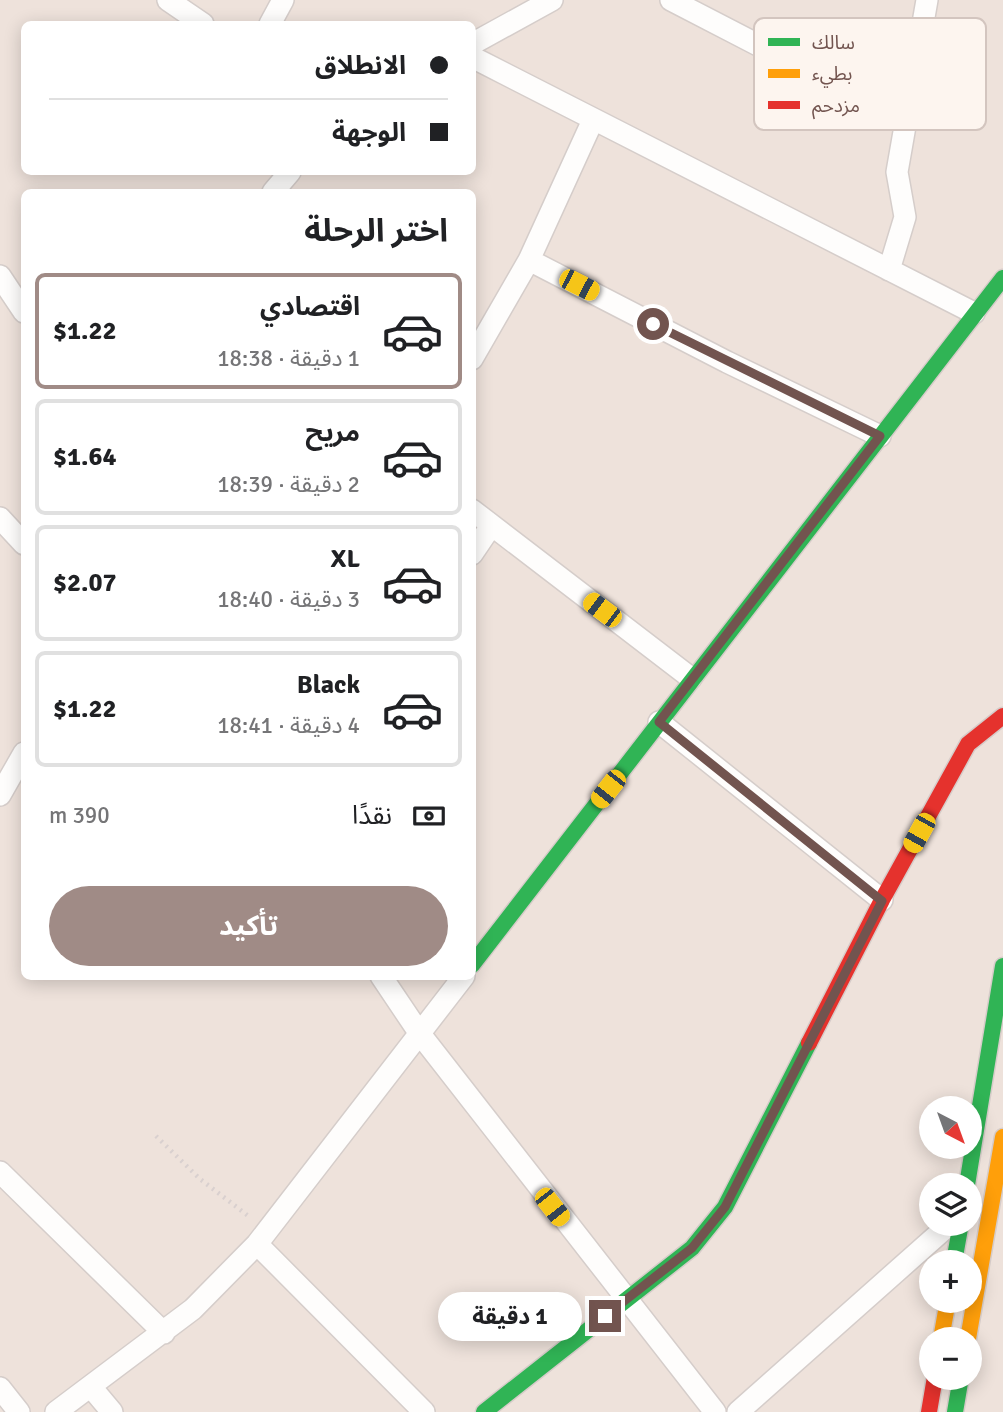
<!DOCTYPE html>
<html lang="ar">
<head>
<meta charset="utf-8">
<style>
	:root { --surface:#fff; --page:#f6f6f6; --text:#202124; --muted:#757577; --line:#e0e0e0; --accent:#a08b86 }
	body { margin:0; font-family:Signika,"Noto Sans Arabic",sans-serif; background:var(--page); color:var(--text); direction:rtl; height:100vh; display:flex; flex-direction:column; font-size:26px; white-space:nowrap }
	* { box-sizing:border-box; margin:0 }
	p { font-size:23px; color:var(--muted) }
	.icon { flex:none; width:38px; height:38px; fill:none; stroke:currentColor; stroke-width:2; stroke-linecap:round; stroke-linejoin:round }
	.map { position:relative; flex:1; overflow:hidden; direction:ltr }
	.panel { position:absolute; left:21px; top:189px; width:455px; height:791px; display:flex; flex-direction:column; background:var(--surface); border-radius:10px; box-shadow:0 4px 18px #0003; direction:rtl }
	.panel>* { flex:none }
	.hud { position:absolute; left:21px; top:21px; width:455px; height:154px; border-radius:10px; box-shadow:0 4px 18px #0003; direction:rtl; display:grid; align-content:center; height:154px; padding:0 28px; background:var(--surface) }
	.needle { width:46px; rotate:139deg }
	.fabs { position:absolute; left:919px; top:1096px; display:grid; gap:14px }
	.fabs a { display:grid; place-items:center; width:63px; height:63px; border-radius:50%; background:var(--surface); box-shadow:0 4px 18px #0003; font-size:35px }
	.end { position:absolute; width:32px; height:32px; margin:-16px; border:9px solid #72544f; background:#fff; box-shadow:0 0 0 4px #fff }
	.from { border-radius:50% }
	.bubble { position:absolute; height:49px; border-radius:24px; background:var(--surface); box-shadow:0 4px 18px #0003; font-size:23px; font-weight:700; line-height:49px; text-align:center; direction:rtl }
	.car { position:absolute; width:21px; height:42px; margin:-21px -10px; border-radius:9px; box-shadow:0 0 5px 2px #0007; background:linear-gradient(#f5c518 24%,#345 0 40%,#f5c518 0 76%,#345 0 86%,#f5c518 0) }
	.hud b { display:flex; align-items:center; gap:24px; height:66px; font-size:26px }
	.hud b+b { border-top:2px solid var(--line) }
	.hud i { width:18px; height:18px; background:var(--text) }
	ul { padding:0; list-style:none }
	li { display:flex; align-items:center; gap:21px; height:116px; margin:0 14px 10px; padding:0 14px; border:4px solid var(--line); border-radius:10px }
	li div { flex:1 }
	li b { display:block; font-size:26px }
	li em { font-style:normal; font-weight:700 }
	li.active { border-color:var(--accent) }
	li>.icon { width:63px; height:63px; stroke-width:1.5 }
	h2 { padding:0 28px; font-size:32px; line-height:84px }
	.pay { display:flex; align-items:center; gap:18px; height:77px; padding:0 28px; font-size:26px }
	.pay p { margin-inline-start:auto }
	.cta { display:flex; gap:14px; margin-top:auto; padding:14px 28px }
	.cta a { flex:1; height:80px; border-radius:42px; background:var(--accent); color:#fff; font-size:28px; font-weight:700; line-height:80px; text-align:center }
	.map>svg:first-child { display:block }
	.residential { fill:#eee2db; fill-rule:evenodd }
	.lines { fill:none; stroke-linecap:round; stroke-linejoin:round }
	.street-casing { stroke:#d5cdca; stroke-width:24 }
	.fast-casing { stroke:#d6ccc9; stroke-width:19 }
	.slow-casing { stroke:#d6ccc9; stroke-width:19 }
	.jam-casing { stroke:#d6ccc9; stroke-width:19 }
	.path { stroke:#d9d0cf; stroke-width:4.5; stroke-dasharray:2 5; stroke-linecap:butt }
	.street { stroke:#fefdfc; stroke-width:21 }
	.fast { stroke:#30b455; stroke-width:16 }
	.slow { stroke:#ff9f0a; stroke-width:16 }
	.jam { stroke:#e5322d; stroke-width:16 }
	.route { stroke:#72544f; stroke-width:9 }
	.key { fill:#fdf5ef; stroke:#d3c5bf; stroke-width:2 }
	.key-label { font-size:19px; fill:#72544f }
</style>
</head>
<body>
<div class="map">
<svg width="1003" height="1412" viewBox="0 0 1003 1412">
	<rect width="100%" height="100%" fill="#f6f1ed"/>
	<path class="residential" d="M0 0H1003V1412H0ZM24 24H472V172H24ZM24 192H472V976H24ZM931 1108H970V1146H931ZM931 1185H970V1223H931ZM931 1262H970V1300H931ZM931 1339H970V1377H931Z"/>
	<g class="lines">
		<g class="street-casing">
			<path id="street" d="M168 0 203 24
				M671 0 907 122
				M270 24 283 0
				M472 44 552 0
				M472 57 974 313
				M273 192 290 172
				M529 260 727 362 880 436
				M889 270 905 217 897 172 927 0
				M0 276 24 312
				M472 359 529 260 593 120
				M472 510 691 678
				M0 518 24 544
				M472 554 491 526
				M659 722 882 900
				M0 795 24 753
				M381 976 420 1034 715 1412
				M0 1172 164 1333
				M257 1244 424 1412
				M91 1387 112 1412
				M0 1388 19 1412
				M56 1412 193 1309 257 1244 464 976
				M738 1412 951 1223"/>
		</g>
		<g class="fast-casing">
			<path id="fast" d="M472 965 1003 278
				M967 1185 1003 966
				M954 1262 961 1223
				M484 1412 692 1248 725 1207 809 1043
				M955 1412 961 1377"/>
		</g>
		<g class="slow-casing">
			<path id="slow" d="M941 1339 948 1300
				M968 1339 1003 1137"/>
		</g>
		<g class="jam-casing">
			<path id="jam" d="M809 1043 882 900 968 744 1003 716
				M929 1412 935 1377"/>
		</g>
		<path class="path" d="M156 1136 200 1179 251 1218"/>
		<use href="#street" class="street"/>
		<use href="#fast" class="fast"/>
		<use href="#slow" class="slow"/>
		<use href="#jam" class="jam"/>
	</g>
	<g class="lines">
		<path class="route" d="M605 1316 692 1248 725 1207 882 901 659 722 880 436 653 324"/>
	</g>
	<rect x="754" y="18" width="232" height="112" rx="10" class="key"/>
	<rect x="768" y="38" width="32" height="8" fill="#30b455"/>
	<rect x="768" y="69" width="32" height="9" fill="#ff9f0a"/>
	<rect x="768" y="101" width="32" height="8" fill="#e5322d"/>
	<g class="key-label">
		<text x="812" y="49">سالك</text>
		<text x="812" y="80">بطيء</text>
		<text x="812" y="112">مزدحم</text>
	</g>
</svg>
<div class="fabs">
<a><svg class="needle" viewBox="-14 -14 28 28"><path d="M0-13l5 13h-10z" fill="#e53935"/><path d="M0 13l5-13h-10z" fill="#757577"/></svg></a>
<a><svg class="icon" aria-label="layers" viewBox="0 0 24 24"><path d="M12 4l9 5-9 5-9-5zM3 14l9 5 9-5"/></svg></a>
<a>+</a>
<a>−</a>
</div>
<i class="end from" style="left:653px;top:324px"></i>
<i class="end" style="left:605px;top:1316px"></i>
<div class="bubble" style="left:438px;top:1292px;width:144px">1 دقيقة</div>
<i class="car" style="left:579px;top:285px;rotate:117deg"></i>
<i class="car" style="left:602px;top:610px;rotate:307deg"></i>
<i class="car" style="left:608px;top:789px;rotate:218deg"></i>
<i class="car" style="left:919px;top:833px;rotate:209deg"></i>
<i class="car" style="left:552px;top:1207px;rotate:142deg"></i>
<div class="hud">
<b><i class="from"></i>الانطلاق</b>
<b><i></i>الوجهة</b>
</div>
<section class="panel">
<h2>اختر الرحلة</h2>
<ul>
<li class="active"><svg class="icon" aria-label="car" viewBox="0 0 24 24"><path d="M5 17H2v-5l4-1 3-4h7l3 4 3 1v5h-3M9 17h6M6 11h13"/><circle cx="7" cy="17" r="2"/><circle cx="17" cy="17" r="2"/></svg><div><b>اقتصادي</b><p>1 دقيقة · 18:38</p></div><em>$1.22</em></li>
<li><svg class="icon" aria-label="car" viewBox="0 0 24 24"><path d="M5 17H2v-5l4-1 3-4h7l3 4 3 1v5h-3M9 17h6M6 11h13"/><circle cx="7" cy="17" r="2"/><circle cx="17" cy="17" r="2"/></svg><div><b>مريح</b><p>2 دقيقة · 18:39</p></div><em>$1.64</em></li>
<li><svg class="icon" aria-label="car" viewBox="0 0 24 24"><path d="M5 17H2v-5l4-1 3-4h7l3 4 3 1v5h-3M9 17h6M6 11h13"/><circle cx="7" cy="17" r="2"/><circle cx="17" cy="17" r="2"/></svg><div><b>XL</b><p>3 دقيقة · 18:40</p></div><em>$2.07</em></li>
<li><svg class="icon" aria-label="car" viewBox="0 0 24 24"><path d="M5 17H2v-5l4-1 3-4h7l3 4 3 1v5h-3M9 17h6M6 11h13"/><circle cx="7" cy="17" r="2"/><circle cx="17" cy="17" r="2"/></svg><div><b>Black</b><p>4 دقيقة · 18:41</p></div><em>$1.22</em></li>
</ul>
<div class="pay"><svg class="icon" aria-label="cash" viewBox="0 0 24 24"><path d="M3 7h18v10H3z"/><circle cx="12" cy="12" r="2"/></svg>نقدًا<p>390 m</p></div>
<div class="cta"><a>تأكيد</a></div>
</section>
</div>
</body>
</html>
